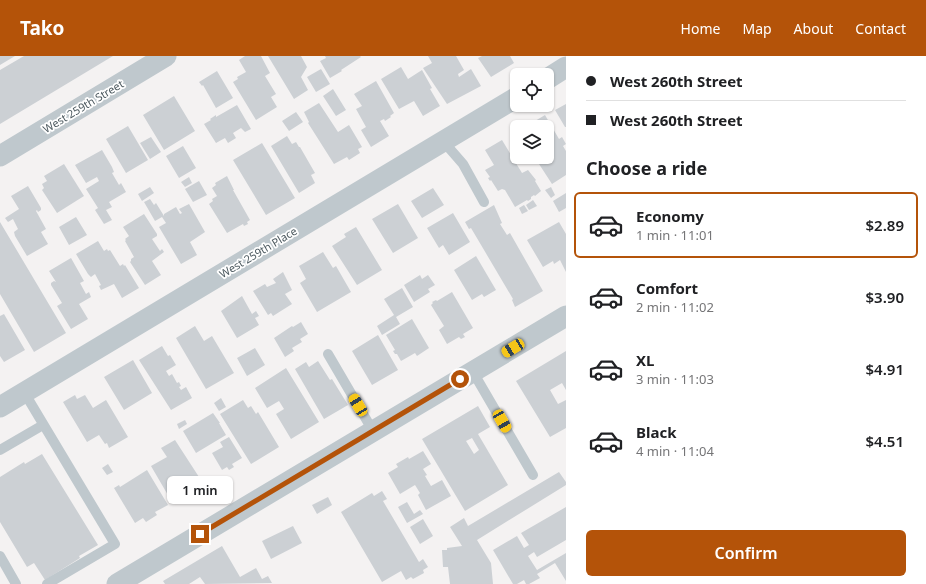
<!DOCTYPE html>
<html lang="en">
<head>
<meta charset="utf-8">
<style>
	:root { --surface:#fff; --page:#f2f2f2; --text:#202124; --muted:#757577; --line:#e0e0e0; --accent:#b45309 }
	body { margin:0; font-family:"Noto Sans",sans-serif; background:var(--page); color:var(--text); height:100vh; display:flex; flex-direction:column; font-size:15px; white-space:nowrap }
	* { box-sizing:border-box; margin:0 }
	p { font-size:13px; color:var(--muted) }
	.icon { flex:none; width:22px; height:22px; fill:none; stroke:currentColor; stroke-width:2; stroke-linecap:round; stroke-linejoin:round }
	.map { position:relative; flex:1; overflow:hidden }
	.panel { display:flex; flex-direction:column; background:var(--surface); width:360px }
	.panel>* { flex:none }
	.banner { display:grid; align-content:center; height:88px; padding:0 20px; background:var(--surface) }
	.tools { position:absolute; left:510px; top:12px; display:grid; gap:8px }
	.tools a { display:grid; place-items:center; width:44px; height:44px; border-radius:6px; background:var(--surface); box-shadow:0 1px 3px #0004; font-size:20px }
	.end { position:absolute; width:18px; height:18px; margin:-9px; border:5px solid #b45309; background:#fff; box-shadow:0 0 0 2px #fff }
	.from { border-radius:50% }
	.bubble { position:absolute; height:28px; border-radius:6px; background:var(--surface); box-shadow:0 1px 3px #0004; font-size:13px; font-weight:600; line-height:28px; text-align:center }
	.car { position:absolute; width:12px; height:24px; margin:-12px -6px; border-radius:5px; box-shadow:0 0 3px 1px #0007; background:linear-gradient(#f5c518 24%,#345 0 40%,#f5c518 0 76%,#345 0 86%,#f5c518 0) }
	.banner b { display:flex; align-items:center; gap:14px; height:38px; font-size:15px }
	.banner b+b { border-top:1px solid var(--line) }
	.banner i { width:10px; height:10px; background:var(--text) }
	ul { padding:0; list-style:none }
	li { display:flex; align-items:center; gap:12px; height:66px; margin:0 8px 6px; padding:0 12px; border:2px solid transparent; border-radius:6px }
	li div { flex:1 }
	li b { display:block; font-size:15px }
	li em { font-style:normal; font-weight:600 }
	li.active { border-color:var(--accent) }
	li>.icon { width:36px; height:36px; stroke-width:1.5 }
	h2 { padding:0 20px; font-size:18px; line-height:48px }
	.button { display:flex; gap:8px; margin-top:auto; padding:8px 20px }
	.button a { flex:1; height:46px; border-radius:6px; background:var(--accent); color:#fff; font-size:16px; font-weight:600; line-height:46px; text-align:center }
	header { display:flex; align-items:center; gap:24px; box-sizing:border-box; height:56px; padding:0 20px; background:var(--accent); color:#fff }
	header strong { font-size:19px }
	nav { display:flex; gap:22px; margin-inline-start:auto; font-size:14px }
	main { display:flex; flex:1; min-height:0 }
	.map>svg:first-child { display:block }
	.building { fill:#ccd0d4; fill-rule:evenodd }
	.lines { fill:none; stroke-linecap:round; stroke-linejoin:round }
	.lane { stroke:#bfc8cd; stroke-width:10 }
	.street { stroke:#bfc8cd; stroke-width:21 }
	.route { stroke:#b45309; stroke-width:5 }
	.labels { text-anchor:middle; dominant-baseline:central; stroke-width:3.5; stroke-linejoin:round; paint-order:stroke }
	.street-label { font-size:11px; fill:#4b585e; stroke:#fff }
</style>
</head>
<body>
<header>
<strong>Tako</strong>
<nav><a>Home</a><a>Map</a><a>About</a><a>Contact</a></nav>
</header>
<main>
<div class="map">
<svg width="566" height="528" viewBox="0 0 566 528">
	<rect width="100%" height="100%" fill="#f4f2f2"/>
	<path class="building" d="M0 0H15L0 9Z
		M24 0H113L0 68V14Z
		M245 0H261L270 17 265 20 276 38 271 41 277 51 256 64 233 26 238 23 237 21 246 16 239 4Z
		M268 0H301L307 11 301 21 308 34 294 43Z
		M325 0H360L361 1 341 14 342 15 330 22 320 5 326 2Z
		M428 0H456L464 14 458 18 459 21 471 13 481 30 447 48 423 12 432 7Z
		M482 0H510L514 7 491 21 478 2Z
		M401 11 408 23 422 14 432 32 430 33 440 50 423 60 414 45 399 53 381 23Z
		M321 13 330 28 316 36 307 21Z
		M217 15 233 42 216 52 203 29 202 30 199 26Z
		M376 25 394 57 390 60 391 61 385 65 384 63 380 65 389 80 371 91 361 74 366 71 356 53 362 50 354 38Z
		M333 33 346 54 336 60 323 40Z
		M174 40 195 75 164 94 143 59Z
		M319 47 338 76 349 69 362 91 358 93 360 97 349 104 347 101 334 108 308 67 309 66 304 56Z
		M566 48V71H565L555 54Z
		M237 49 251 73 245 76 241 72 233 77 236 82 228 87 225 82 216 87 204 68 211 64 210 63 216 59V61Z
		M296 56 303 66 289 75 282 65Z
		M545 59 559 83 562 81 566 88 563 90 566 95V119L552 128 539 108 549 102 547 101V71H525Z
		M128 70 148 104 126 117 106 83Z
		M287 80 292 88 296 86 299 91H300L315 117 311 119 315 127 299 137 271 90Z
		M151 81 161 96 150 103 140 87Z
		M502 84 522 117 528 114 536 124 535 125 541 135 535 140 534 139 531 141V143L528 145 527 144 515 151 505 134 502 133 498 135 491 124 490 125 488 122 490 121 485 114 494 109 485 94Z
		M262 87 295 142 266 159 233 104Z
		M183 90 196 112 179 122 166 100Z
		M102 94 112 111 114 116 112 117 119 129 121 127 126 136 109 146 112 151 106 154 112 164 104 168 95 154 98 152 86 133 99 125 97 121 86 127 75 109Z
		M64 108 84 140 57 157 42 134 44 132 42 128 47 125 44 120Z
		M227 120 234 134H233L250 164 247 166 248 168 244 170 243 168 227 177 209 148 213 145 212 143 217 140 212 132 216 129 215 127Z
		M189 121 192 127 185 131 181 126Z
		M199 125 207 139 193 146 185 133Z
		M28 130 41 152V154L38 156 37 154 36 155 46 173 41 176 48 188 27 200 15 180 14 176 18 173 13 163 8 166 5 162 19 153 11 140Z
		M150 131 154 137 142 145 138 138Z
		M551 131 555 139 551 142 545 134Z
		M433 132 444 149 422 162 411 145Z
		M566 137V152L559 156 553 145Z
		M150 143 154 149 156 147 164 160V158L176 151 180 158 182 157 179 153 189 148 205 176 190 186 197 199 181 208 159 171 166 167 162 161 155 165 144 146Z
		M533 144 537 150 529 154 526 149Z
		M398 148 418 182 393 197 372 163Z
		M494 149 502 167 500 168 507 179 510 177 543 235 515 251 512 244 513 243 471 172 469 173 465 166Z
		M524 149 528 155 522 158 519 152Z
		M453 157 470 186 449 199 443 189 439 192 427 172Z
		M144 158 157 178V180L152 183 160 195 162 193 164 196 152 205 161 219 145 229 130 206 131 205V203L134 201 125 185 126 184 125 183 129 180 123 171Z
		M76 161 87 179 69 189 59 171Z
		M0 166 66 277 34 296 0 238Z
		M559 166 566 178V216L560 204 554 208 553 205 543 211 527 184Z
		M356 171 382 214 357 229 332 190 346 181 344 178Z
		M98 185 104 195 107 193 108 195 110 194 120 210 123 208 124 210 125 209 139 232 122 242 114 228 101 234 99 230 101 229 95 218 91 221 88 218 76 198Z
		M323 196 333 212 336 210 351 236 317 256 300 227 306 223 299 210Z
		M476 200 496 234 484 241 482 238 472 244 454 214Z
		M71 202 84 225 80 227 86 238 89 236 91 241 79 248 88 263 71 273 57 250 62 247 51 229V227L54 225 56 226 49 215Z
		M283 216 292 234 285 238 292 248 273 260 271 257 268 259 253 235 265 228 267 231 276 227 273 223Z
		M420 219 422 223 428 219 435 229 428 233 430 236 414 246 404 229Z
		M402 232 413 251 396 261 400 268 382 279 377 270 394 259 384 243Z
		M452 236 473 272 463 278 465 281 461 283 459 281 447 288 439 274 444 270 431 249 433 247 432 246 436 244 437 245Z
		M242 240 252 258 256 255 259 260 255 262 259 269 237 282 221 255Z
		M4 258 25 294 4 306 0 300V260Z
		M412 263 429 292 417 300 415 297 401 305 397 298H395L393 295 395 294 386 279Z
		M301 266 308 278 300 283 302 286 292 292 294 295 285 301 274 282 292 270 293 271Z
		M195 270 204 285 212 280 234 317 206 333 176 282Z
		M378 279 398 314 372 329 352 295Z
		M162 290 168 300 170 299 176 309 166 315 169 320 172 318 177 327 179 326 181 330 179 331 181 334 186 331 192 342 171 354 139 304Z
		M255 292 265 309 247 320 237 302Z
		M566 295V334L562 327 550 334 558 348 566 344V372L550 381 516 325Z
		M133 304 152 337 124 354 104 321Z
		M318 305 330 324 332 323 348 349 324 363 295 313 306 306 309 311Z
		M286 312 319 366 291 383 276 358 284 353 279 345 267 352 255 332Z
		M75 339 77 343 85 339 93 352 106 344 128 381 109 392 107 387 105 388 99 379 87 386 63 346Z
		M221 342 226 351 219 355 214 347Z
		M243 344 248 352 251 350 256 358 258 356 279 391 251 408 220 358Z
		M478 350 490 371 478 378 508 429 465 455 422 383ZM472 382 479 394 474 398 466 385Z
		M213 357 220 367H219L226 379 196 397 183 375Z
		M185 364 187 368 179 373 177 368Z
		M229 381 242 402 232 408 234 411 229 414 227 411 222 414 212 397 223 391 220 386Z
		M175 384 199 421 188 427 192 434 172 446 151 410 167 401 161 392Z
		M423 395 431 408 423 413 427 419 425 420 431 430 442 424 451 440 426 454 418 439 420 437 415 429 400 438 388 417 398 411 396 408 408 401 409 403Z
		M42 398 98 489 79 500 80 502 45 524 34 507 27 511 0 466V421L24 406 25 408Z
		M108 408 113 416 107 419 102 412Z
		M147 414 168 449 155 456 157 459 146 466 143 462 135 467 114 432 119 429 120 431Z
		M559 416 566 426V429L477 484 491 507 493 528H450L448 511H443L442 494H447V492L462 490 450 471 464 462 468 470Z
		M382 435 387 443 383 445 419 506 423 503 428 511 423 514 424 517 413 523 411 521 406 524 401 515 382 526 341 456 372 437 374 440Z
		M328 441 332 449 317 458 312 449Z
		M407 446 414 458 420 454 423 458 407 467 398 451Z
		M566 451V484L537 501 534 496 528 500 537 514 566 497V525L555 507 537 518 540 522 529 528H526L524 524 517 528H513L493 494 517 480 524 492 529 489 521 477Z
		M423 463 433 480 420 488 410 471Z
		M293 470 302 487 271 503 262 485Z
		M222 490 240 521 256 512 262 523 268 520 272 527 205 528 200 521 189 528H165L163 525Z"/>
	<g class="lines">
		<path class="lane" d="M443 85 463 108 484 146
			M328 298 373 375
			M473 316 533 419
			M24 336 115 488 47 528
			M0 394 43 369
			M0 500 16 528"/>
		<path class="street" d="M547 23 566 11
			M0 100 166 0
			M0 351 517 41
			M117 528 566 260"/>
	</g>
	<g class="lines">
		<path class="route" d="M200 478 460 323"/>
	</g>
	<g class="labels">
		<g class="street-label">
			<text transform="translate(83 50) rotate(-31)">West 259th Street</text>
			<text transform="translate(258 196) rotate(-31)">West 259th Place</text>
		</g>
	</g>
</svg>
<div class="tools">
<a><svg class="icon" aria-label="locate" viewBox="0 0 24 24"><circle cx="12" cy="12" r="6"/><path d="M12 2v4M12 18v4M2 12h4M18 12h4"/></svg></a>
<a><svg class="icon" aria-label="layers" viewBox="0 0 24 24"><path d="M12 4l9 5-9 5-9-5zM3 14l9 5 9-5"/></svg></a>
</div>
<i class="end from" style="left:460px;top:323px"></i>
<i class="end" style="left:200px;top:478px"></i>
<div class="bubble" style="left:167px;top:420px;width:66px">1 min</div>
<i class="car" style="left:513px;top:292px;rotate:239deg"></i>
<i class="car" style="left:358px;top:349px;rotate:329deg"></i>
<i class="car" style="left:502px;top:365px;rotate:150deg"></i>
</div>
<section class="panel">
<div class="banner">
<b><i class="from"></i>West 260th Street</b>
<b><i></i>West 260th Street</b>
</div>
<h2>Choose a ride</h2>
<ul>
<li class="active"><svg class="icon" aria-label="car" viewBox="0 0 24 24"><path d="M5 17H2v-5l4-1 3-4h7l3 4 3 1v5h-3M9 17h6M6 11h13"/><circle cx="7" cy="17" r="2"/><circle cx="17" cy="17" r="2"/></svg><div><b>Economy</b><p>1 min · 11:01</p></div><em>$2.89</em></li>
<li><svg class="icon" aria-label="car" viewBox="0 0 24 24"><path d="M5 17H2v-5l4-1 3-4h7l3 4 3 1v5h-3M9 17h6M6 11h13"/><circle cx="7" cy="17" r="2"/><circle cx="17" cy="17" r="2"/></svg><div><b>Comfort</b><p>2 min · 11:02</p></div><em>$3.90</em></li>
<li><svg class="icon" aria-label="car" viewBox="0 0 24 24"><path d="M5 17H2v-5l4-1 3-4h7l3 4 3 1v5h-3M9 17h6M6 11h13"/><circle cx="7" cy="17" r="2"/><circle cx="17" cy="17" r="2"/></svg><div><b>XL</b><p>3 min · 11:03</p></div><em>$4.91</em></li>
<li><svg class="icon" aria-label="car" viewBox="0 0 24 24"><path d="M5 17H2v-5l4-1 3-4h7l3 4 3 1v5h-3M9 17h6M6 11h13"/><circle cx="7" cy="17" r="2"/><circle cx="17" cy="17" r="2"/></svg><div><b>Black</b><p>4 min · 11:04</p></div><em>$4.51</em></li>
</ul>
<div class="button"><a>Confirm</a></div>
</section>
</main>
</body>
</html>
